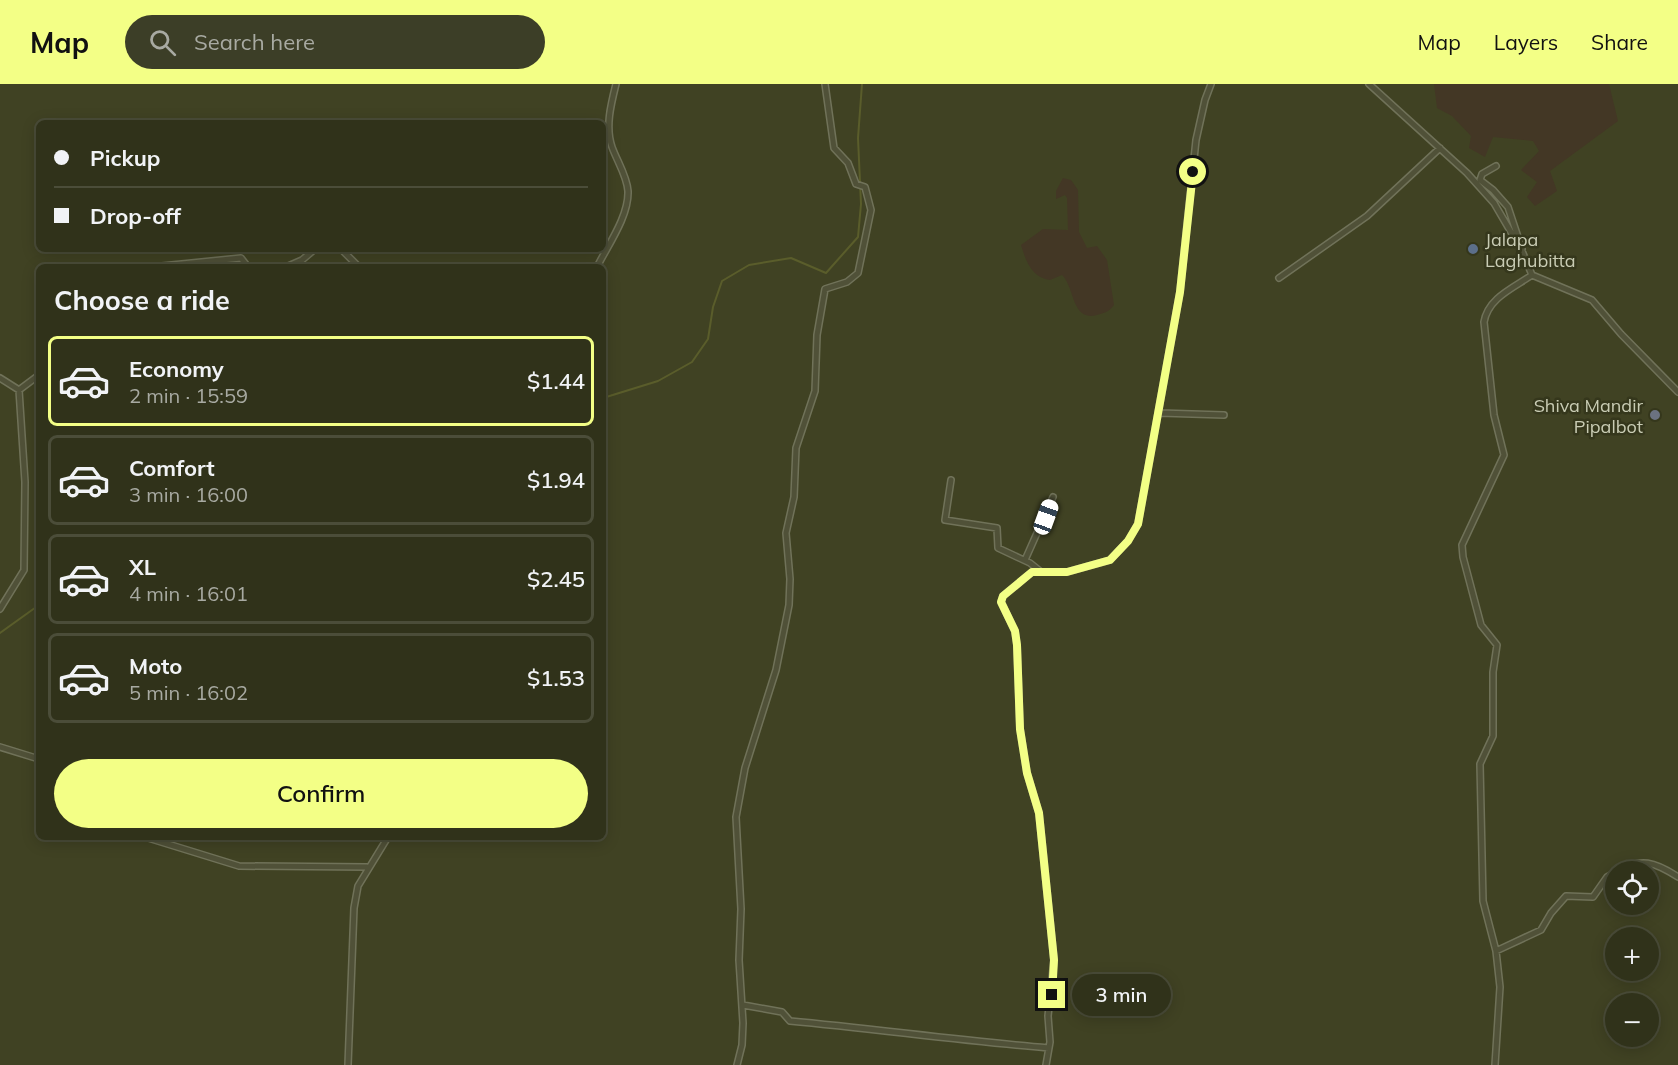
<!DOCTYPE html>
<html lang="en">
<head>
<meta charset="utf-8">
<style>
	:root { --surface:#30321a; --page:#3c3e27; --text:#f1f3f6; --muted:#a8aaa2; --line:#4b4d39; --accent:#f3ff86 }
	body { margin:0; font-family:Mulish,sans-serif; background:var(--page); color:var(--text); height:100vh; display:flex; flex-direction:column; font-size:22px; white-space:nowrap }
	* { box-sizing:border-box; margin:0 }
	p { font-size:20px; color:var(--muted) }
	.icon { flex:none; width:33px; height:33px; fill:none; stroke:currentColor; stroke-width:2; stroke-linecap:round; stroke-linejoin:round }
	.map { position:relative; flex:1; overflow:hidden }
	.side { position:absolute; left:36px; top:180px; width:570px; height:576px; display:flex; flex-direction:column; background:var(--surface); border-radius:9px; box-shadow:0 3px 15px #0003,0 0 0 2px var(--line) }
	.side>* { flex:none }
	.banner { position:absolute; left:36px; top:36px; width:570px; height:132px; border-radius:9px; box-shadow:0 3px 15px #0003,0 0 0 2px var(--line); display:grid; align-content:center; height:132px; padding:0 18px; background:var(--surface) }
	.tools { position:absolute; left:1605px; top:777px; display:grid; gap:12px }
	.tools a { display:grid; place-items:center; width:54px; height:54px; border-radius:50%; background:var(--surface); box-shadow:0 3px 15px #0003,0 0 0 2px var(--line); font-size:30px }
	.end { position:absolute; width:27px; height:27px; margin:-14px; border:8px solid #f3ff86; background:#111; box-shadow:0 0 0 3px #111 }
	.from { border-radius:50% }
	.bubble { position:absolute; height:42px; border-radius:21px; background:var(--surface); box-shadow:0 3px 15px #0003,0 0 0 2px var(--line); font-size:20px; font-weight:600; line-height:42px; text-align:center }
	.car { position:absolute; width:18px; height:36px; margin:-18px -9px; border-radius:8px; box-shadow:0 0 4px 2px #0007; background:linear-gradient(#fff 24%,#345 0 40%,#fff 0 76%,#345 0 86%,#fff 0) }
	.banner b { display:flex; align-items:center; gap:21px; height:57px; font-size:22px }
	.banner b+b { border-top:2px solid var(--line) }
	.banner i { width:15px; height:15px; background:var(--text) }
	ul { padding:0; list-style:none }
	li { display:flex; align-items:center; gap:18px; height:90px; margin:0 12px 9px; padding:0 6px; border:3px solid var(--line); border-radius:9px }
	li div { flex:1 }
	li b { display:block; font-size:22px }
	li em { font-style:normal; font-weight:600 }
	li.active { border-color:var(--accent) }
	li>.icon { width:54px; height:54px; stroke-width:1.5 }
	h2 { padding:0 18px; font-size:27px; line-height:72px }
	.cta { display:flex; gap:12px; margin-top:auto; padding:12px 18px }
	.cta a { flex:1; height:69px; border-radius:36px; background:var(--accent); color:#111; font-size:24px; font-weight:600; line-height:69px; text-align:center }
	header { display:flex; align-items:center; gap:36px; box-sizing:border-box; height:84px; padding:0 30px; background:var(--accent); color:#111 }
	header strong { font-size:28px }
	nav { display:flex; gap:33px; margin-inline-start:auto; font-size:21px }
	.search { width:420px; height:54px; background:var(--page); display:flex; align-items:center; gap:15px; box-sizing:border-box; padding:0 21px; border-radius:33px; color:var(--muted); font-size:22px }
	.map>svg:first-child { display:block }
	.green { fill:#433725 }
	.lines { fill:none; stroke-linecap:round; stroke-linejoin:round }
	.stream { stroke:#5a5d2b; stroke-width:2 }
	.minor-casing { stroke:#707259; stroke-width:8 }
	.minor { stroke:#505138; stroke-width:5 }
	.route { stroke:#f3ff86; stroke-width:8 }
	.service-dot { fill:#5c6f8a; stroke:#35371c; stroke-width:2 }
	.worship-dot { fill:#6b7280; stroke:#35371c; stroke-width:2 }
	.labels { text-anchor:middle; dominant-baseline:central; stroke-width:5; stroke-linejoin:round; paint-order:stroke }
	.poi-label { font-size:18px; fill:#c9ccb4; stroke:#35371c; text-anchor:start }
</style>
</head>
<body>
<header>
<strong>Map</strong>
<div class="search"><svg class="icon" aria-label="search" viewBox="0 0 24 24"><circle cx="10" cy="10" r="6"/><path d="M15 15l6 6"/></svg>Search here</div>
<nav><a>Map</a><a>Layers</a><a>Share</a></nav>
</header>
<div class="map">
<svg width="1678" height="981" viewBox="0 0 1678 981">
	<rect width="100%" height="100%" fill="#404223"/>
	<path class="green" d="M1434 0H1609L1618 37 1550 87 1557 107 1535 122 1527 113 1537 98 1521 86 1539 67 1533 57 1493 53 1485 73 1469 64 1471 52 1452 32 1437 24Z
		M1063 94 1071 96 1078 106 1079 148 1087 164 1097 162 1107 176 1114 221C1109 228 1104 229 1097 231 1071 238 1075 203 1062 191L1050 196C1031 193 1026 177 1021 161L1043 145 1068 146 1067 114 1065 111 1056 115V107Z"/>
	<g class="lines">
		<path class="stream" d="M603 314 658 297 692 278 708 255 713 223 722 197 749 181 791 174 826 189 858 153 861 120 858 54 862 0
			M0 549 39 521"/>
		<g class="minor-casing">
			<path id="minor" d="M1369 0 1467 89 1494 119 1522 167 1532 191 1592 216 1621 250 1678 308
				M1496 82 1482 90 1480 96 1493 106 1508 123 1522 165
				M341 165 359 183
				M152 183 241 174 248 183
				M286 183 302 176 315 165
				M597 183C608 161 629 132 628 107 627 92 617 77 612 63 605 43 611 20 616 0
				M1279 194 1367 132 1440 64
				M0 294 19 306 39 291
				M1160 329 1224 331
				M951 396 945 436 997 444 998 464 1030 479 1040 487
				M1025 476 1053 413
				M0 525 24 486 25 398 19 306
				M0 663 39 675
				M145 753 239 782 367 783
				M1616 788C1641 773 1655 778 1678 793
				M1496 867 1541 846 1551 829 1566 812 1593 813 1607 793 1616 788
				M743 921 782 928 790 937C877 945 962 957 1049 964
				M348 981 354 824 358 802 388 753
				M737 981 742 961 743 939 739 876 741 825 736 733 745 684 776 586 789 521 790 495 786 449 794 413 796 364 815 307 817 251 825 205 847 198 858 189 871 126 865 103 856 100 848 79 834 64 825 0
				M1046 981 1050 958 1048 932 1054 876 1039 729 1027 689 1020 645 1017 561 1015 547 1001 518 1003 512 1032 488H1067L1110 476 1128 457 1138 440 1180 208 1196 56 1205 16 1211 0
				M1495 981 1500 903 1496 867 1483 817 1480 680 1493 652V588L1497 561 1481 541 1463 473 1462 461 1504 371 1494 331 1484 238C1488 214 1513 204 1532 191"/>
		</g>
		<use href="#minor" class="minor"/>
	</g>
	<g class="lines">
		<path class="route" d="M1052 911 1054 876 1039 729 1027 689 1020 645 1017 561 1015 547 1001 518 1003 512 1032 488H1067L1110 476 1128 457 1138 440 1180 208 1193 88"/>
	</g>
	<circle class="service-dot" cx="1473" cy="165" r="6"/>
	<circle class="worship-dot" cx="1655" cy="331" r="6"/>
	<g class="labels">
		<g class="poi-label">
			<text x="1485" y="155">Jalapa<tspan x="1485" dy="21">Laghubitta</tspan></text>
			<text x="1643" y="321" text-anchor="end">Shiva Mandir<tspan x="1643" dy="21">Pipalbot</tspan></text>
		</g>
	</g>
</svg>
<div class="tools">
<a><svg class="icon" aria-label="locate" viewBox="0 0 24 24"><circle cx="12" cy="12" r="6"/><path d="M12 2v4M12 18v4M2 12h4M18 12h4"/></svg></a>
<a>+</a>
<a>−</a>
</div>
<i class="end from" style="left:1193px;top:88px"></i>
<i class="end" style="left:1052px;top:911px"></i>
<div class="bubble" style="left:1072px;top:890px;width:99px">3 min</div>
<i class="car" style="left:1046px;top:433px;rotate:20deg"></i>
<div class="banner">
<b><i class="from"></i>Pickup</b>
<b><i></i>Drop-off</b>
</div>
<section class="side">
<h2>Choose a ride</h2>
<ul>
<li class="active"><svg class="icon" aria-label="car" viewBox="0 0 24 24"><path d="M5 17H2v-5l4-1 3-4h7l3 4 3 1v5h-3M9 17h6M6 11h13"/><circle cx="7" cy="17" r="2"/><circle cx="17" cy="17" r="2"/></svg><div><b>Economy</b><p>2 min · 15:59</p></div><em>$1.44</em></li>
<li><svg class="icon" aria-label="car" viewBox="0 0 24 24"><path d="M5 17H2v-5l4-1 3-4h7l3 4 3 1v5h-3M9 17h6M6 11h13"/><circle cx="7" cy="17" r="2"/><circle cx="17" cy="17" r="2"/></svg><div><b>Comfort</b><p>3 min · 16:00</p></div><em>$1.94</em></li>
<li><svg class="icon" aria-label="car" viewBox="0 0 24 24"><path d="M5 17H2v-5l4-1 3-4h7l3 4 3 1v5h-3M9 17h6M6 11h13"/><circle cx="7" cy="17" r="2"/><circle cx="17" cy="17" r="2"/></svg><div><b>XL</b><p>4 min · 16:01</p></div><em>$2.45</em></li>
<li><svg class="icon" aria-label="car" viewBox="0 0 24 24"><path d="M5 17H2v-5l4-1 3-4h7l3 4 3 1v5h-3M9 17h6M6 11h13"/><circle cx="7" cy="17" r="2"/><circle cx="17" cy="17" r="2"/></svg><div><b>Moto</b><p>5 min · 16:02</p></div><em>$1.53</em></li>
</ul>
<div class="cta"><a>Confirm</a></div>
</section>
</div>
</body>
</html>
